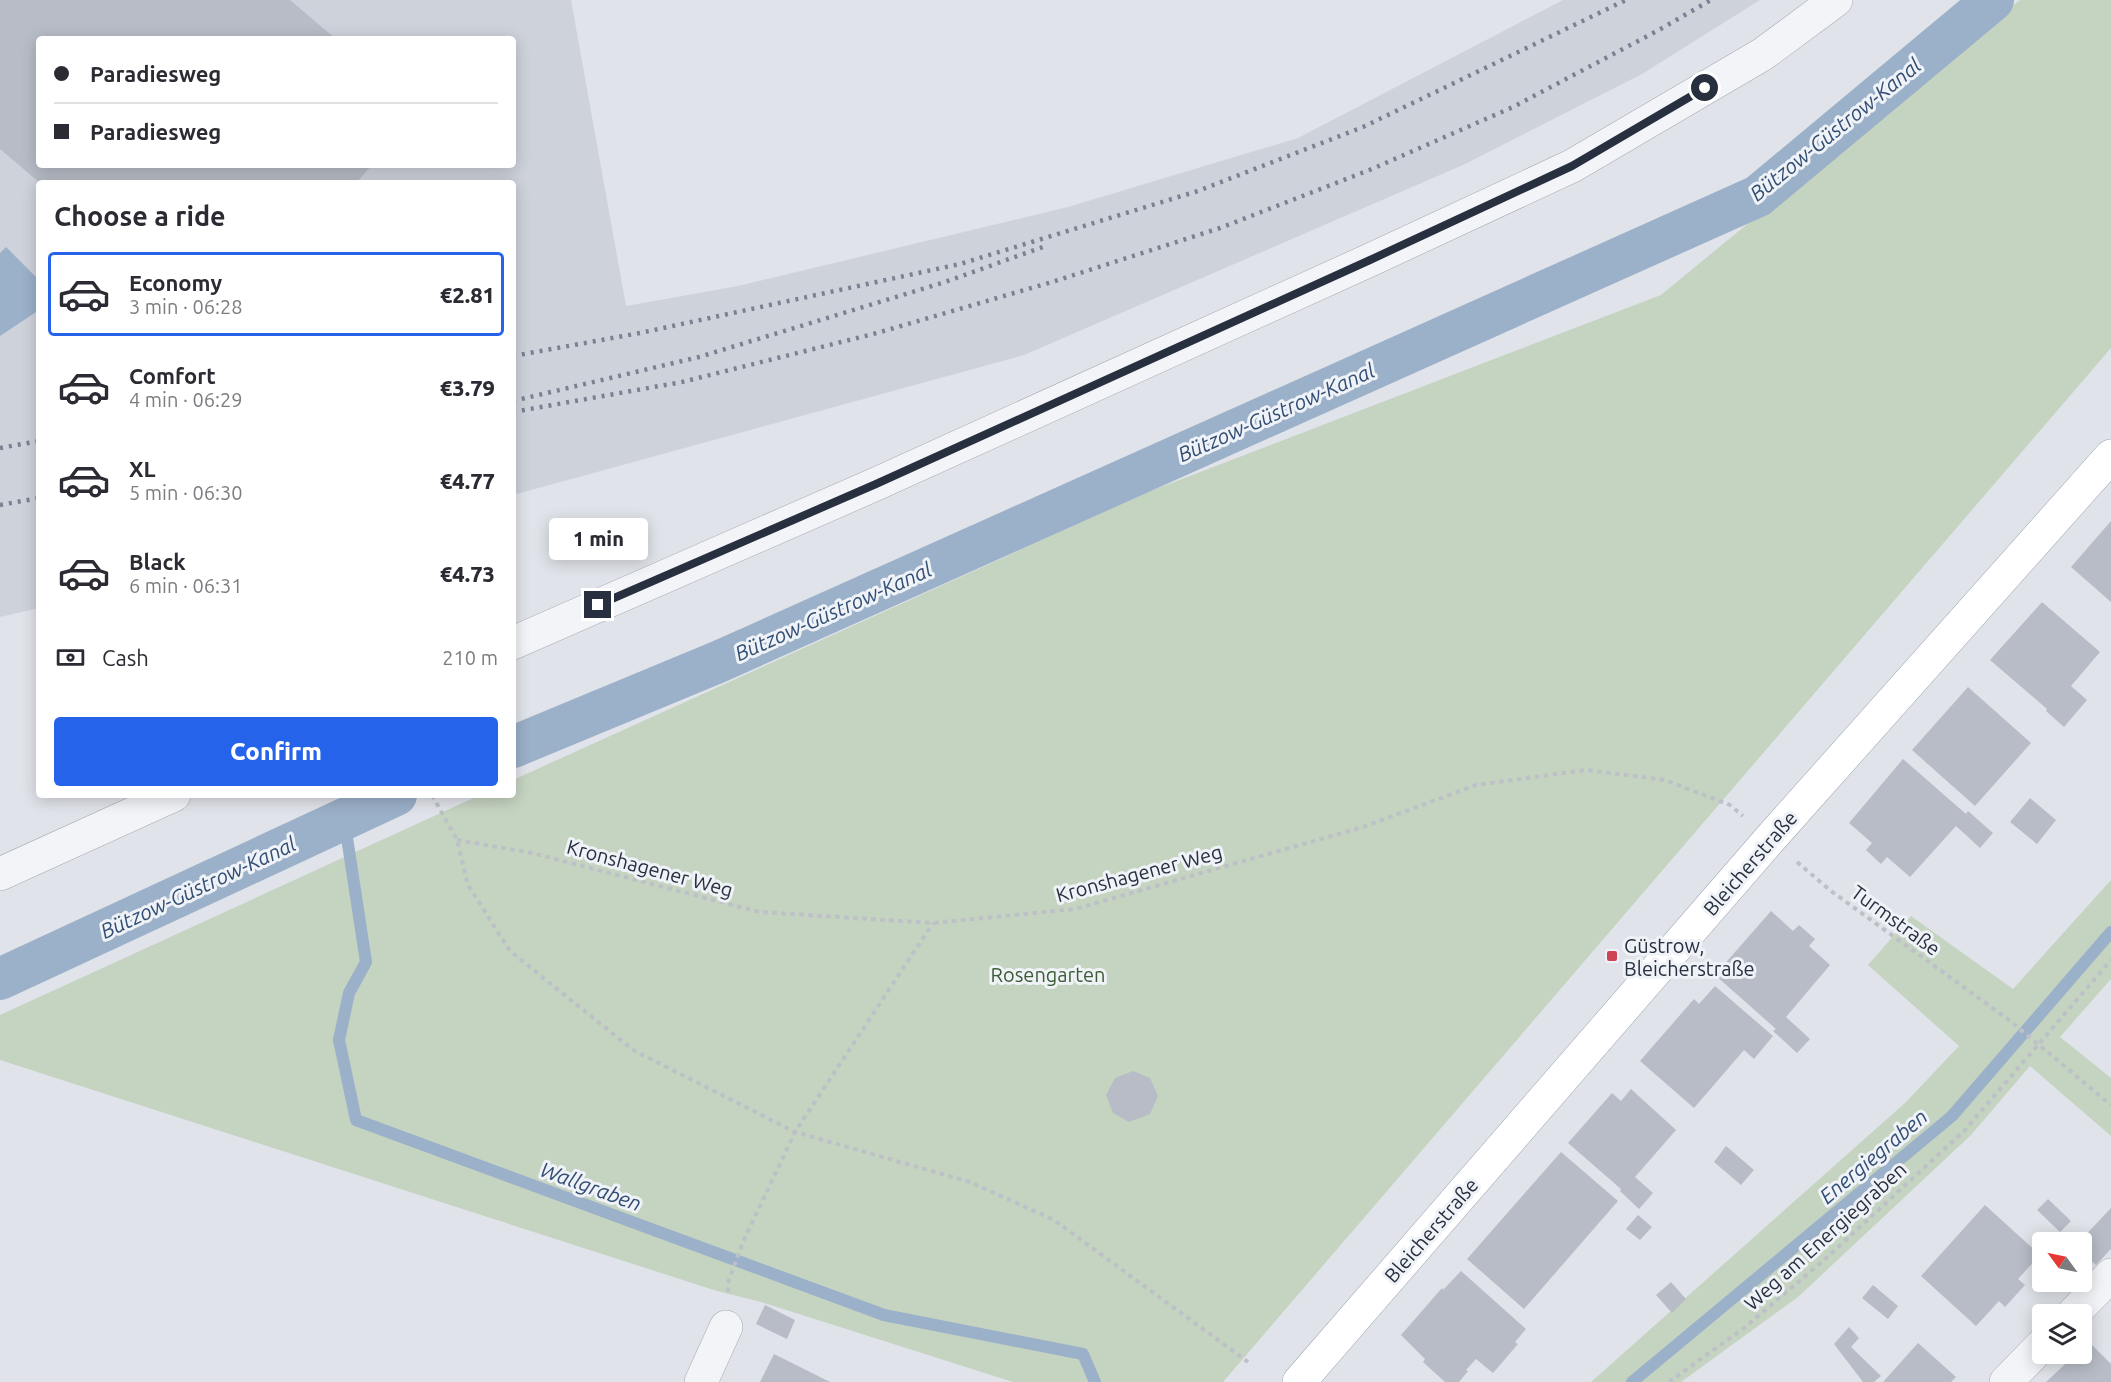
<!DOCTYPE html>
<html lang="en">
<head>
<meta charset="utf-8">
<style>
	:root { --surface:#fff; --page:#f2f2f3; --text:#2b2b33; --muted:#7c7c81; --line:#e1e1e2; --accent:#2563eb }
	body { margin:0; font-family:Ubuntu,sans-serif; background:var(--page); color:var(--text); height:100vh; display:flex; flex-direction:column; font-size:22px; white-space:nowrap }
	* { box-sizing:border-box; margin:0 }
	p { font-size:20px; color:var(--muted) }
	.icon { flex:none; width:33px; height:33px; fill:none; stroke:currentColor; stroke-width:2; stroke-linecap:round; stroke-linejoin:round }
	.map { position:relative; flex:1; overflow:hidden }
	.sheet { position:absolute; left:36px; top:180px; width:480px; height:618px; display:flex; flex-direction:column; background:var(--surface); border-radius:6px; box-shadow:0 3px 15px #0003 }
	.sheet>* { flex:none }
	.hud { position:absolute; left:36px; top:36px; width:480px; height:132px; border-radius:6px; box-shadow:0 3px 15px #0003; display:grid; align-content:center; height:132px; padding:0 18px; background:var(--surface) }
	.needle { width:39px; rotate:303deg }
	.controls { position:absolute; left:2032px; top:1232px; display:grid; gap:12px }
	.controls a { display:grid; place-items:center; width:60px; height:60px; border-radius:6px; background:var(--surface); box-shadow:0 3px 15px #0003; font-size:30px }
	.end { position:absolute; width:27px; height:27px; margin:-14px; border:8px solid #283040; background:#fff; box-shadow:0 0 0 3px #fff }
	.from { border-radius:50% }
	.bubble { position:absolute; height:42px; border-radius:6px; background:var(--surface); box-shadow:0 3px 15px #0003; font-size:20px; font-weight:800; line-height:42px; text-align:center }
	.hud b { display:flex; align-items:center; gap:21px; height:57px; font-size:22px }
	.hud b+b { border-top:2px solid var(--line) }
	.hud i { width:15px; height:15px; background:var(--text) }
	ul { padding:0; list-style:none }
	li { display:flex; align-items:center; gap:18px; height:84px; margin:0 12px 9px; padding:0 6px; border:3px solid transparent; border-radius:6px }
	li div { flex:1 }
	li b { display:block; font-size:22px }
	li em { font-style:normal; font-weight:800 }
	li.on { border-color:var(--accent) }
	li>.icon { width:54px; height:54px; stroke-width:1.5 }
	h2 { padding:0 18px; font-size:27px; line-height:72px }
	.pay { display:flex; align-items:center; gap:15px; height:66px; padding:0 18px; font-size:22px }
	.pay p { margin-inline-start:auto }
	.cta { display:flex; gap:12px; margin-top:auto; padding:12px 18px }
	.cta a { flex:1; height:69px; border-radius:6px; background:var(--accent); color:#fff; font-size:24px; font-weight:800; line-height:69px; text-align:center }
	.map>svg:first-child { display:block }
	.built { fill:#ced2db; fill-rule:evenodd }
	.green { fill:#c5d3c1 }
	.water { fill:#9bb0c9 }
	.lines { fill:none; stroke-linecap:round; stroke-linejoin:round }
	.stream { stroke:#9bb0c9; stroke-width:12 }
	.canal { stroke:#9bb0c9; stroke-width:42 }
	.building { fill:#b7bcc6 }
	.minor-casing { stroke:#a5aab3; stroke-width:34 }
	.major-casing { stroke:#9fa7b5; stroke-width:34 }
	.path { stroke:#bdc1c7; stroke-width:4; stroke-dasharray:4.5 4.5; stroke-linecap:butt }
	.minor { stroke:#f2f4f7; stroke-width:33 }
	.major { stroke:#fff; stroke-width:33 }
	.rail { stroke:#798292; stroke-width:4.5; stroke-dasharray:3 6; stroke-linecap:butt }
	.route { stroke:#283040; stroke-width:8 }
	.poi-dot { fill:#ce4456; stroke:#eff2f6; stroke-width:2 }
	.labels { text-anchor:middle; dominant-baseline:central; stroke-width:6; stroke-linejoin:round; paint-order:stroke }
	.street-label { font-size:20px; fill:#283040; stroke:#eff2f6 }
	.poi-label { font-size:20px; fill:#283040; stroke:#eff2f6; text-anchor:start }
	.park-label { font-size:20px; fill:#3c5c36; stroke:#eff2f6 }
	.water-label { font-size:21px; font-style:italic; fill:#324e74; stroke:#eff2f6 }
</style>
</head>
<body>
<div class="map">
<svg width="2111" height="1382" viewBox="0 0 2111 1382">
	<rect width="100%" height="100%" fill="#e0e3e9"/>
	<path class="built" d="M0 0H571L626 306 738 286 1068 207 1298 138 1563 0H1760L1642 74 1463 165 1024 355 513 495V183H39V608L0 617ZM39 39H513V165H39Z"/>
	<path class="green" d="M2020 0H2111V348L1223 1382H1013L761 1302 717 1291 0 1060V1015L480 795H513V780L1148 492 1661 295Z
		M2111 880V979L2060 1037 2111 1078V1136L2030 1066 1971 1135 1798 1297 1681 1382H1591L1905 1103 1959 1046 1868 965 1911 916 2013 989Z"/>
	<path class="water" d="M6 247 39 280V310L0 336V253Z"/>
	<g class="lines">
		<path class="stream" d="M344 818 366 962 349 993 339 1040 356 1120 884 1315 1083 1354 1095 1382
			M1632 1382 1952 1116 2111 932"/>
		<path class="canal" d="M513 747 718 662 1758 196 1993 0
			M0 979 396 795"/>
	</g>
	<path class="building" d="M0 0H290L336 39H39V165H372L356 183H40L0 149Z
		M2111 521V602L2071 567Z
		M2042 602 2100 652 2071 686 2087 700 2064 727 2046 711 2047 709 1990 660Z
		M1968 687 2031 743 1975 806 1912 750Z
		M1903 759 1966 814 1968 811 1993 833 1980 848 1956 826 1910 877 1887 857 1881 864 1866 850 1872 843 1849 823Z
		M2030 798 2056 820 2037 844 2010 822Z
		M1771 911 1793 931 1799 925 1815 939 1809 946 1830 965 1786 1017 1810 1039 1797 1053 1773 1031 1776 1029 1715 975Z
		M1715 986 1773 1036 1754 1059 1744 1050 1694 1108 1640 1061 1694 999 1699 1004Z
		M1133 1071 1150 1078 1158 1096 1150 1114 1129 1122 1113 1113 1106 1095 1115 1078Z
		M1631 1089 1676 1130 1635 1177 1653 1193 1639 1209 1620 1191 1621 1189 1568 1143 1612 1093 1621 1101Z
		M1726 1146 1754 1170 1741 1185 1714 1162Z
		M1561 1152 1618 1201 1524 1309 1467 1259Z
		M2048 1199 2071 1221 2060 1232 2037 1210Z
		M1985 1205 2040 1255 2018 1279 2025 1285 2005 1307 1999 1301 1976 1326 1921 1276Z
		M2111 1208V1249L2096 1265 2082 1252V1242H2079Z
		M1638 1215 1652 1227 1640 1240 1626 1229Z
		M1461 1271 1526 1329 1515 1342 1518 1344 1493 1373 1476 1359 1466 1370 1468 1371 1459 1382H1445L1423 1362 1425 1359 1401 1335 1442 1288 1443 1290Z
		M1671 1282 1686 1299 1672 1313 1656 1295Z
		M1873 1285 1898 1306 1888 1319 1862 1298Z
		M765 1305 795 1320 787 1339 756 1324Z
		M1849 1327 1859 1338 1851 1347 1881 1376 1874 1382H1863L1834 1344Z
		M2089 1342 2111 1364V1382H2046L2077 1353H2082V1348Z
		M1918 1343 1956 1377 1951 1382H1883Z
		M774 1354 830 1382H760Z"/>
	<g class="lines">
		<g class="minor-casing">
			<path id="minor" d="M513 643 876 484 1370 260 1572 166 1763 54 1836 0
				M0 874 174 795
				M2073 1314 2111 1275
				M701 1382 726 1327
				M2006 1382 2043 1344"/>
		</g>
		<g class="major-casing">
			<path id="major" d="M1299 1382 1769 840 2111 456"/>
		</g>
		<path class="path" d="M432 795 457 840 468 885 510 951 633 1050 795 1132 970 1182 1054 1220 1248 1362
			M457 840 532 853 760 912 933 923 1075 909 1363 827 1476 785 1586 770 1665 780 1730 805 1743 816
			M1797 862 1831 891 2009 1020 2111 1105
			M728 1292 729 1280 743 1242 795 1132 933 923
			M1669 1382 1744 1328 1823 1261 1964 1131 2111 960"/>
		<use href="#minor" class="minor"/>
		<use href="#major" class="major"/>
		<path class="rail" d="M513 356 640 333 960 264 1198 191 1363 127 1626 0
			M513 401 699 357 942 283 1043 247
			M513 412 682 382 877 333 1052 282 1220 228 1372 169 1513 107 1657 31 1711 0
			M0 448 39 441
			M0 505 39 498"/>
	</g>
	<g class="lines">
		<path class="route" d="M598 605 876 484 1370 260 1572 166 1705 88"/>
	</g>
	<rect class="poi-dot" x="1606" y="950" width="12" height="12" rx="3"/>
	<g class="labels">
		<g class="street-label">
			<text transform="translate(1750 863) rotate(-49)">Bleicherstraße</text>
			<text transform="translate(650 868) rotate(15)">Kronshagener Weg</text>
			<text transform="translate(1139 873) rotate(-15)">Kronshagener Weg</text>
			<text transform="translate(1896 920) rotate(36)">Turmstraße</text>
			<text transform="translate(1431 1230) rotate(-49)">Bleicherstraße</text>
			<text transform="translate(1825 1236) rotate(-42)">Weg am Energiegraben</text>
		</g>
		<g class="poi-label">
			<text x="1624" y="945">Güstrow,<tspan x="1624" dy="23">Bleicherstraße</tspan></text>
		</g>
		<g class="park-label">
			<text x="1048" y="974">Rosengarten</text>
		</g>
		<g class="water-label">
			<text transform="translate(1835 129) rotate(-39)">Bützow-Güstrow-Kanal</text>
			<text transform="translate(1276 412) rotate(-24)">Bützow-Güstrow-Kanal</text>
			<text transform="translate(833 611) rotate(-24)">Bützow-Güstrow-Kanal</text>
			<text transform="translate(198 887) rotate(-25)">Bützow-Güstrow-Kanal</text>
			<text transform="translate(1873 1156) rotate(-40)">Energiegraben</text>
			<text transform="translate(591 1186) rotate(20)">Wallgraben</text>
		</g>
	</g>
</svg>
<div class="controls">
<a><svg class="needle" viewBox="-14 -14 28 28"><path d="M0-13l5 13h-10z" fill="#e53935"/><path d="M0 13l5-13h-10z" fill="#7c7c81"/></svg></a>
<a><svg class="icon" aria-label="layers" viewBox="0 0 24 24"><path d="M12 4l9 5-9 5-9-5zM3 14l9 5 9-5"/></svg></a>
</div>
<i class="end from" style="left:1705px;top:88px"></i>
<i class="end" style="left:598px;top:605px"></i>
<div class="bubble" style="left:549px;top:518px;width:99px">1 min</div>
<div class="hud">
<b><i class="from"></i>Paradiesweg</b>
<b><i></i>Paradiesweg</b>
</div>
<section class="sheet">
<h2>Choose a ride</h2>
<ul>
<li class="on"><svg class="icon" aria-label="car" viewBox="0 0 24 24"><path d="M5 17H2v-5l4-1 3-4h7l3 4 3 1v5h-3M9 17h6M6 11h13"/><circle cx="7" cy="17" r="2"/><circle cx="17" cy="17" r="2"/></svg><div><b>Economy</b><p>3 min · 06:28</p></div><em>€2.81</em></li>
<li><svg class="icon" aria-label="car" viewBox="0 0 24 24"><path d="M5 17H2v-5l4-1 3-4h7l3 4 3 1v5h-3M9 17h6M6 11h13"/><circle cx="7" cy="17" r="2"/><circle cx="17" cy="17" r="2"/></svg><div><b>Comfort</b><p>4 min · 06:29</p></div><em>€3.79</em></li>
<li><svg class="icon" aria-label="car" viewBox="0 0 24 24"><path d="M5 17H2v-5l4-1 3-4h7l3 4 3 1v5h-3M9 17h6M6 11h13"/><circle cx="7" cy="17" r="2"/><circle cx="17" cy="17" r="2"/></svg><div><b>XL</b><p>5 min · 06:30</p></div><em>€4.77</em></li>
<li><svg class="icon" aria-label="car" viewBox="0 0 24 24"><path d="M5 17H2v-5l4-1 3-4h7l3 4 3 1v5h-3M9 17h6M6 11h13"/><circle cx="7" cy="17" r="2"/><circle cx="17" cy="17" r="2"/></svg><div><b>Black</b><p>6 min · 06:31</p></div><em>€4.73</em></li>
</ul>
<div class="pay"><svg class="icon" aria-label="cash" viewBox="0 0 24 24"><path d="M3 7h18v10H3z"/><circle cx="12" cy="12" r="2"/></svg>Cash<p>210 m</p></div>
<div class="cta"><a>Confirm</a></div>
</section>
</div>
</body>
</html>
